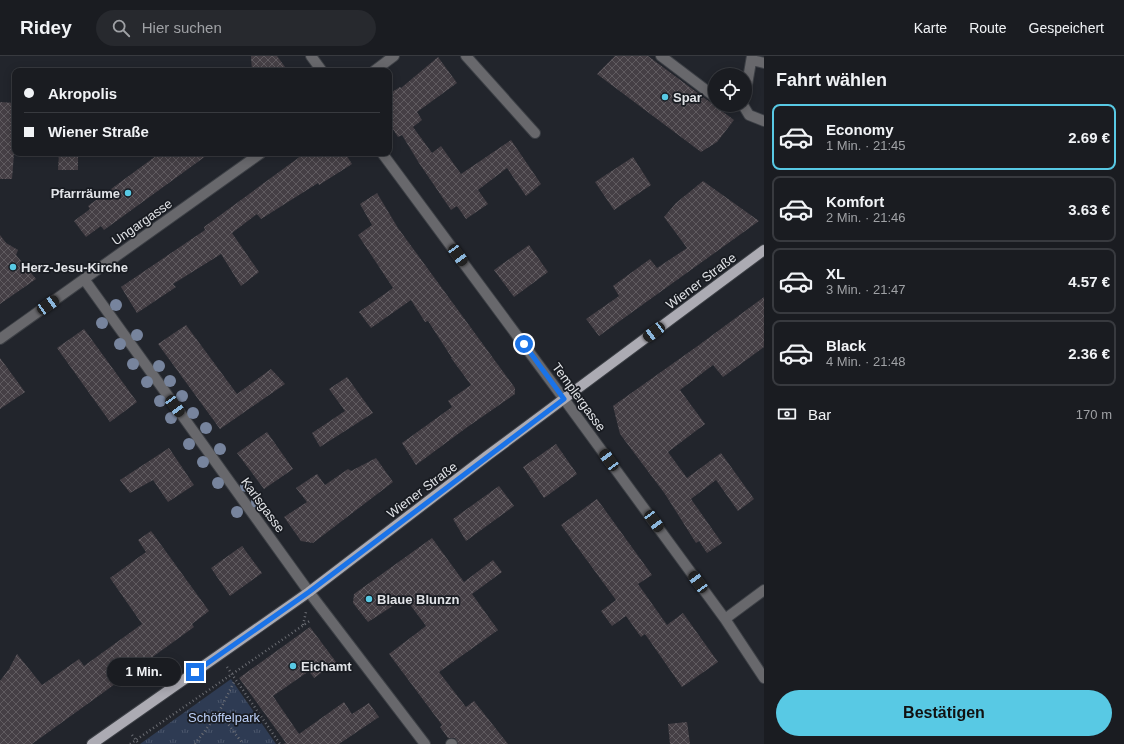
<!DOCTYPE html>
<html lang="de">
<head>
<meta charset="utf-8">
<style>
	:root { --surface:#1a1c21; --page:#27292e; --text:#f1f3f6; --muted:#9fa1a5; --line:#383a3f; --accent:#58c9e4 }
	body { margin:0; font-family:Arial,sans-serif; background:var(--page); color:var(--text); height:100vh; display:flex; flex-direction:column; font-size:15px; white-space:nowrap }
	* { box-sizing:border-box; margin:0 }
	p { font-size:13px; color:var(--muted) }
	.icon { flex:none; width:22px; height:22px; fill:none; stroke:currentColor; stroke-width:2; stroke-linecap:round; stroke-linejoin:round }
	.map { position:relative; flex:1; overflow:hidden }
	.side { display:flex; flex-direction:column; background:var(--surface); width:360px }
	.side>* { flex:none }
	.banner { position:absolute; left:12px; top:12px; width:380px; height:88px; border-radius:8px; box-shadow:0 2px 10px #0003,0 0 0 1px var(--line); display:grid; align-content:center; height:88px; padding:0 12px; background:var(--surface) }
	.tools { position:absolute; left:708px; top:12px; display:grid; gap:8px }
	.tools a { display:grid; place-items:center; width:44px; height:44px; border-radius:50%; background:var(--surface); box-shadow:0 2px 10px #0003,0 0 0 1px var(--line); font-size:20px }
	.end { position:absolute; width:18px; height:18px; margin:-9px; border:5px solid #1a73e8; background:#fff; box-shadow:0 0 0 2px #fff }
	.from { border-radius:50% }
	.bubble { position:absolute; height:28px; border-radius:14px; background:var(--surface); box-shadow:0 2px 10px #0003,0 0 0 1px var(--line); font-size:13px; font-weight:800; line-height:28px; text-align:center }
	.car { position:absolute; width:12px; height:24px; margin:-12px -6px; border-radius:5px; box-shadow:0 0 3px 1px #0007; background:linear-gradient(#222 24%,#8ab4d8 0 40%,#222 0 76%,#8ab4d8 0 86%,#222 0) }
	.banner b { display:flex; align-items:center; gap:14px; height:38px; font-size:15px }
	.banner b+b { border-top:1px solid var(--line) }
	.banner i { width:10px; height:10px; background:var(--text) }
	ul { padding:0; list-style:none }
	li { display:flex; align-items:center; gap:12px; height:66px; margin:0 8px 6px; padding:0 4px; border:2px solid var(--line); border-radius:8px }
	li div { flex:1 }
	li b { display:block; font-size:15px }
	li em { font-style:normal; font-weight:800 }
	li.selected { border-color:var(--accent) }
	li>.icon { width:36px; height:36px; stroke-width:1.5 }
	h2 { padding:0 12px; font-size:18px; line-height:48px }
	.pay { display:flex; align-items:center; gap:10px; height:44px; padding:0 12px; font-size:15px }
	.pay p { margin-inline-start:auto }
	.button { display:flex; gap:8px; margin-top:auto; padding:8px 12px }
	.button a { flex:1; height:46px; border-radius:24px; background:var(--accent); color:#111; font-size:16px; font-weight:800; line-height:46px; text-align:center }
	header { display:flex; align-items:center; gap:24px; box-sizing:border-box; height:56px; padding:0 20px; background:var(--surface); border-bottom:1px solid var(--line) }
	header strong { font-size:19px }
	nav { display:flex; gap:22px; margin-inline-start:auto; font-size:14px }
	.search { width:280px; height:36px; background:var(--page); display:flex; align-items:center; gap:10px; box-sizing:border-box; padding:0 14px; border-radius:22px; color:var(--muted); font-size:15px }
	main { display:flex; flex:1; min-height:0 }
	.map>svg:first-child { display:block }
	.park { fill:url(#park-tufts) }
	.building { fill:url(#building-cross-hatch) }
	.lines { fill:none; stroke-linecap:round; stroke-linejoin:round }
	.minor-casing { stroke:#3d4046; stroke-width:12 }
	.major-casing { stroke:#3d4046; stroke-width:12 }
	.path { stroke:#6c6e74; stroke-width:2.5; stroke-dasharray:1 3; stroke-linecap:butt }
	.minor { stroke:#68686c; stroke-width:10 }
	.major { stroke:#acabb3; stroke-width:10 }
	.tree { fill:#77849d }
	.route { stroke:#1a73e8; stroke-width:5 }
	.poi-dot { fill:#58c9e4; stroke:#191c22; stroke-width:1.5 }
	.labels { text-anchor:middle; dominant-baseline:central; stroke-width:3.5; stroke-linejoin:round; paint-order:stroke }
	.poi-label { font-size:13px; font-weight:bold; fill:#e1e3e7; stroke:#191c22; text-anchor:start }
	.street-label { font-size:13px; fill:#e1e3e7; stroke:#191c22 }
	.park-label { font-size:13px; fill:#bdd1f9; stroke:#191c22 }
</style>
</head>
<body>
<header>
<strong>Ridey</strong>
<div class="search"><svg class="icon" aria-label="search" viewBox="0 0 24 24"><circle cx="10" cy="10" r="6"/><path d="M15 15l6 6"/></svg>Hier suchen</div>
<nav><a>Karte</a><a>Route</a><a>Gespeichert</a></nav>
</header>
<main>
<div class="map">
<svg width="764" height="688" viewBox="0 0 764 688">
	<defs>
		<pattern id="park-tufts" width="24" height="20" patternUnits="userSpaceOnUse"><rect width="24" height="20" fill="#2e3b53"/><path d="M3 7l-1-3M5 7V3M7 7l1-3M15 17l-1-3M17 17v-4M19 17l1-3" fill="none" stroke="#4c576c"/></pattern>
		<pattern id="building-cross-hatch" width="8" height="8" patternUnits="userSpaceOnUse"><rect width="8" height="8" fill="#453f45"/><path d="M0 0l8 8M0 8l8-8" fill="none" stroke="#605b60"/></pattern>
	</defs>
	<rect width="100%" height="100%" fill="#22252c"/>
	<path class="park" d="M231 623 276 688H140Z"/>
	<path class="building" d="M251 0H277L288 15H252Z
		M615 0H648L734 64 717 86 701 96 597 18Z
		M438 1 457 27 417 56 422 64 413 71 432 97 441 90 461 118 511 84 541 128 526 140 507 112 478 134 488 148 466 163 457 150 451 154 419 107 402 79 398 81 389 67V38L400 31 401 32Z
		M0 46 15 47V85L12 123H0Z
		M59 97H78V114H58Z
		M160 97H210L104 174 101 170 86 181 74 165 90 153 88 150Z
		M305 97H345L352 108 319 129 318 127 261 163 257 158 232 177 259 216 241 230 221 198 173 228 176 231 137 257 121 231 205 174 204 171Z
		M633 101 651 129 614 154 595 126Z
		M703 125 759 165 599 280 586 263 619 240 613 230 650 203 657 212 687 192 664 161 676 147Z
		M377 137 398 172 515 332V338L466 372 416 409 402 387 452 351 448 345 471 329 451 302H452L428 265 425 266 411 244 371 272 359 256 393 232 358 179 372 169 360 148Z
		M0 179 6 187 18 194 16 199 36 223 0 248Z
		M529 189 548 216 514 241 494 214Z
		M764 241V291L723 321 713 309 680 334 705 368 668 396 687 422 721 397 754 443 738 455 716 424 691 443 722 487 707 497 699 485 696 487 665 438 620 378 613 350 699 289Z
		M186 269 237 338 271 313 285 328 220 373 158 288Z
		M84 273 137 346 110 366 57 292Z
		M0 302 25 336 0 353Z
		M347 321 373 357 320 391 312 377 345 355 329 333Z
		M267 376 293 413 264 433 237 397Z
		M556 388 577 418 544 442 523 411Z
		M169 392 194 429 168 446 153 424 130 437 120 424Z
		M376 402 393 426 313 487 301 485 284 461 307 446 296 432 317 418 325 429 348 413 351 415Z
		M499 430 514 450 466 485 453 463Z
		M597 443 652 519 638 528 667 569 683 557 718 606 682 631 645 578 641 581 626 560 612 570 601 555 616 544 561 469Z
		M151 475 209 555 192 568 194 571 32 688H0V625L9 613 17 598 42 629 79 603 84 610 142 568 110 522 146 496 138 484Z
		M432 482 464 526 493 504 502 516 472 538 498 574 439 616 466 651 474 645 508 688H458L455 682H448L440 671 442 669 389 598 426 570 405 542 368 566 353 547 354 538Z
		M242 490 262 517 230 540 211 512Z
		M310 571 336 606 314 622 309 615 273 640 299 678 344 646 352 658 369 647 379 661 339 688H283L286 687 239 622Z
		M687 666 690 688H670L668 668Z"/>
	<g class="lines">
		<g class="minor-casing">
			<path id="minor" d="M311 0 322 15
				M466 0 535 77
				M661 0 715 41
				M752 4 764 7
				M374 15 394 0
				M745 40 752 0
				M725 49 727 50 740 49
				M743 49 749 59 764 65
				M382 97 564 343 725 563 764 622
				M84 223 309 536 425 688
				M0 283 261 97
				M725 563 764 534
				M451 688H452"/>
		</g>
		<g class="major-casing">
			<path id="major" d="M92 688 309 536 487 400 764 194"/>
		</g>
		<path class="path" d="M303 569 306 556
			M227 611 280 688
			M219 656 235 624
			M132 679 139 688
			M130 688 311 564
			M195 688 219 656 243 688"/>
		<use href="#minor" class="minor"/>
		<use href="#major" class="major"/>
	</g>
	<g class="tree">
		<circle cx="116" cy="249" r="6"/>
		<circle cx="102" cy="267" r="6"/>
		<circle cx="137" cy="279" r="6"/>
		<circle cx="120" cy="288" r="6"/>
		<circle cx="133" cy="308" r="6"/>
		<circle cx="159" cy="310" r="6"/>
		<circle cx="170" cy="325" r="6"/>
		<circle cx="147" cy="326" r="6"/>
		<circle cx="182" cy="340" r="6"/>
		<circle cx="160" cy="345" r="6"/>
		<circle cx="193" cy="357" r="6"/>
		<circle cx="171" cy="362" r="6"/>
		<circle cx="206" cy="372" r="6"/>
		<circle cx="189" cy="388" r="6"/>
		<circle cx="220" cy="393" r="6"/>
		<circle cx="203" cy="406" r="6"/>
		<circle cx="218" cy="427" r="6"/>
		<circle cx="246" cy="430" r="6"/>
		<circle cx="257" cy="446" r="6"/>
		<circle cx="237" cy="456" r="6"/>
	</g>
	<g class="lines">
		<path class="route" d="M195 616 309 536 564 343 524 288"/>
	</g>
	<g class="poi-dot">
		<circle cx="665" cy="41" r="4"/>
		<circle cx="128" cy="137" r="4"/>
		<circle cx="13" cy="211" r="4"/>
		<circle cx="369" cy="543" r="4"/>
		<circle cx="293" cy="610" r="4"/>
	</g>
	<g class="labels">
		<g class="poi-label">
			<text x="673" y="41">Spar</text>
			<text x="120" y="137" text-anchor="end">Pfarrräume</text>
			<text x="21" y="211">Herz-Jesu-Kirche</text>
			<text x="377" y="543">Blaue Blunzn</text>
			<text x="301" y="610">Eichamt</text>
		</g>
		<g class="street-label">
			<text transform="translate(142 166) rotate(-35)">Ungargasse</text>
			<text transform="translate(701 225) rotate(-37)">Wiener Straße</text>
			<text transform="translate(579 341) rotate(54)">Templergasse</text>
			<text transform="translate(422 434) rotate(-37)">Wiener Straße</text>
			<text transform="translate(263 449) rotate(54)">Karlsgasse</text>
		</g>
		<g class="park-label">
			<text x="224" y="661">Schöffelpark</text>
		</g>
	</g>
</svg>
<div class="tools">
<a><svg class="icon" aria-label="locate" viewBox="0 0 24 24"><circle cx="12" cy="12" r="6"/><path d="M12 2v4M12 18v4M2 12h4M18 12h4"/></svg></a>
</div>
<i class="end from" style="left:524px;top:288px"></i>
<i class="end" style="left:195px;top:616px"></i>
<div class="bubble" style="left:107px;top:602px;width:74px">1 Min.</div>
<i class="car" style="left:458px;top:199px;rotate:144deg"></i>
<i class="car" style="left:48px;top:249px;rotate:55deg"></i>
<i class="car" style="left:654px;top:276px;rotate:233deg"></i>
<i class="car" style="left:175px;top:350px;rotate:144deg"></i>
<i class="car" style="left:609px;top:404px;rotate:324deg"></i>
<i class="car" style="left:654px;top:465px;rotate:144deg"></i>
<i class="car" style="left:698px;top:526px;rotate:324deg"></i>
<div class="banner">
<b><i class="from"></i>Akropolis</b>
<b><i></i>Wiener Straße</b>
</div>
</div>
<section class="side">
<h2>Fahrt wählen</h2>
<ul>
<li class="selected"><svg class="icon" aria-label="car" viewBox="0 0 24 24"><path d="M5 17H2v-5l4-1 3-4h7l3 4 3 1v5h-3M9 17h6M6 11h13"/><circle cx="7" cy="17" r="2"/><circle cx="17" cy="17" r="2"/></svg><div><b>Economy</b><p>1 Min. · 21:45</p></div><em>2.69 €</em></li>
<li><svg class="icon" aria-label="car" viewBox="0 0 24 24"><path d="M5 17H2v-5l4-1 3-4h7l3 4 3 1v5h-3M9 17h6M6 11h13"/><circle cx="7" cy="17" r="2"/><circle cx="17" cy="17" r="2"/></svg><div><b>Komfort</b><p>2 Min. · 21:46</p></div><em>3.63 €</em></li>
<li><svg class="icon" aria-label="car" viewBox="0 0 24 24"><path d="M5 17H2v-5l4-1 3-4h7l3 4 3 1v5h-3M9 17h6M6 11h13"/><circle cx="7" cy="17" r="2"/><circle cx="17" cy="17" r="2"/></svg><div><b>XL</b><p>3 Min. · 21:47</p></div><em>4.57 €</em></li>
<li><svg class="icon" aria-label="car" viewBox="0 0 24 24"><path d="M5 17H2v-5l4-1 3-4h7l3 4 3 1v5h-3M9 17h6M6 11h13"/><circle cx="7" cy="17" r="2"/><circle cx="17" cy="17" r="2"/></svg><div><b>Black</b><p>4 Min. · 21:48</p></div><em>2.36 €</em></li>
</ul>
<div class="pay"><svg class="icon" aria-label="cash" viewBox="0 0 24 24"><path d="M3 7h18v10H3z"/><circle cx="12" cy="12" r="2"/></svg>Bar<p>170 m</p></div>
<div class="button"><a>Bestätigen</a></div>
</section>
</main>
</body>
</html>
